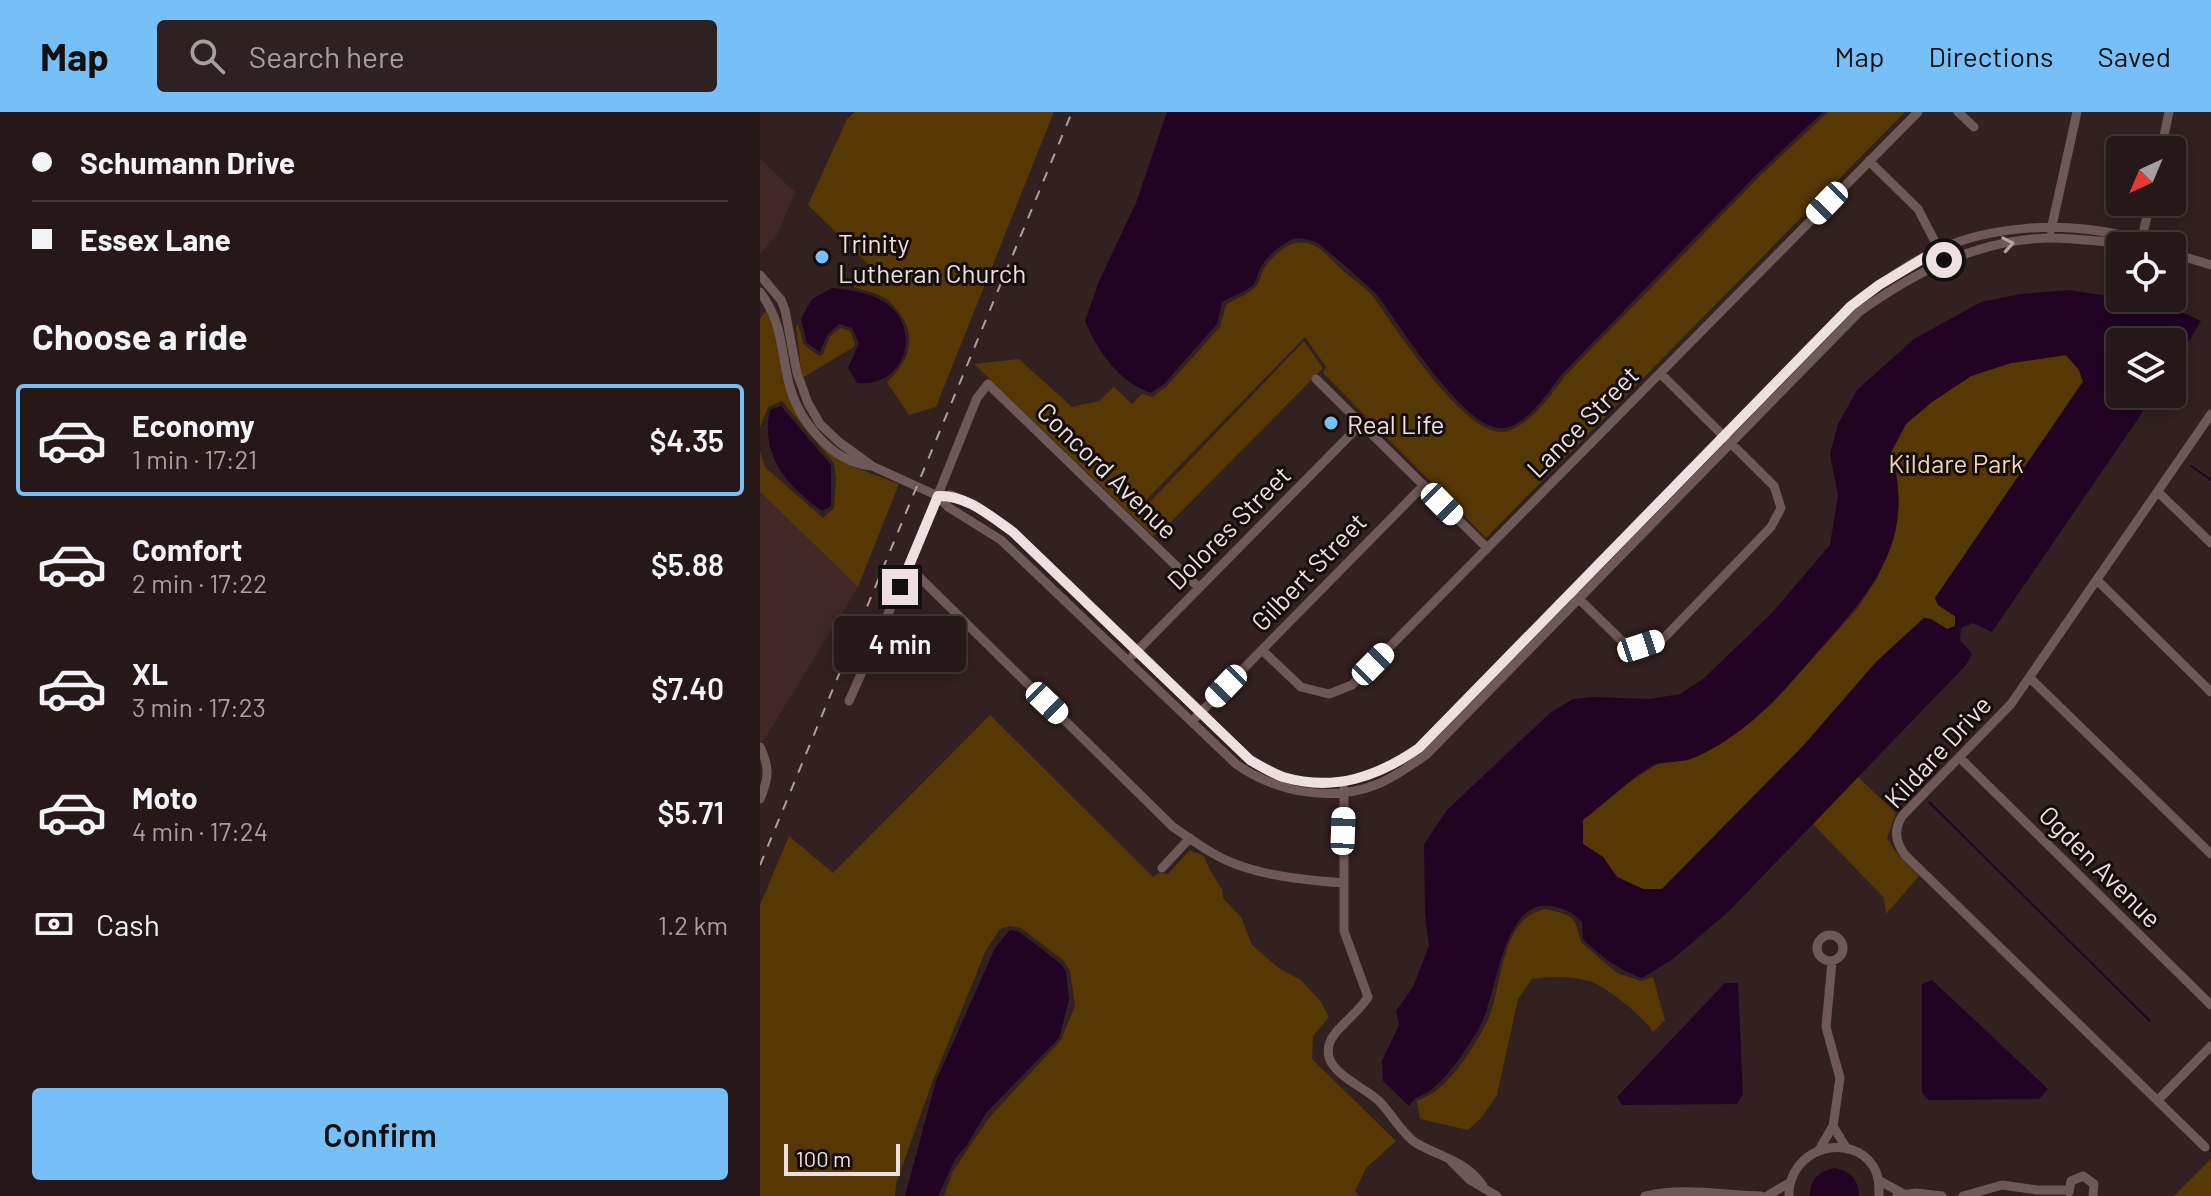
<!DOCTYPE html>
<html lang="en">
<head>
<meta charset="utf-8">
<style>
	:root { --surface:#261818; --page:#2e2121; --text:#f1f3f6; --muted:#a4a0a2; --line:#423737; --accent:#77bff7 }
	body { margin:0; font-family:Barlow,sans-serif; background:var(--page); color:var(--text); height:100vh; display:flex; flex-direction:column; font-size:30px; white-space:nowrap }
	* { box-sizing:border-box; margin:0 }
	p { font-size:26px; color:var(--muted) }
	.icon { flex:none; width:44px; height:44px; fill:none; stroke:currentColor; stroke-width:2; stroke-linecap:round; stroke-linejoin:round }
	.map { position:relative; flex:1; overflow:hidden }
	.sheet { display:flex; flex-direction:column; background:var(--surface); width:760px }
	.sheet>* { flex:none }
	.hud { display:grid; align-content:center; height:176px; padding:0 32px; background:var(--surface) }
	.needle { width:52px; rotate:224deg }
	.fabs { position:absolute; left:1346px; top:24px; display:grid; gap:16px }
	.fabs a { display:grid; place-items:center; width:80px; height:80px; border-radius:8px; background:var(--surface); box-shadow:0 4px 20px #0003,0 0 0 2px var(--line); font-size:40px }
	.scale { position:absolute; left:24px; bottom:20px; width:116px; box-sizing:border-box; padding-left:8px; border:4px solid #eee0e0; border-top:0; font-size:22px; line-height:28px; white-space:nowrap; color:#eee0e0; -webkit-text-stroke:6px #150d0c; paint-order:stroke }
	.end { position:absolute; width:36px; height:36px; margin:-18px; border:10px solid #eee0e0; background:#111; box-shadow:0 0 0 4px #111 }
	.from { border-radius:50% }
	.bubble { position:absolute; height:56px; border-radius:8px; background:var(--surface); box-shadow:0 4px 20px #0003,0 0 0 2px var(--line); font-size:26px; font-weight:600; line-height:56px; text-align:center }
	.car { position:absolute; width:24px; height:48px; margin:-24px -12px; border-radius:10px; box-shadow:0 0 6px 2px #0007; background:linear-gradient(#fff 24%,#345 0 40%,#fff 0 76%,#345 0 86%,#fff 0) }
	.hud b { display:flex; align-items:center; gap:28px; height:76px; font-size:30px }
	.hud b+b { border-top:2px solid var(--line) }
	.hud i { width:20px; height:20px; background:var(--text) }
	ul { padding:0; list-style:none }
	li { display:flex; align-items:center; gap:24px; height:112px; margin:0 16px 12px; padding:0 16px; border:4px solid transparent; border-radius:8px }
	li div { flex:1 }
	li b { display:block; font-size:30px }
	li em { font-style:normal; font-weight:600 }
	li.current { border-color:var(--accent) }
	li>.icon { width:72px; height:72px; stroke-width:1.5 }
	h2 { padding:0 32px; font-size:36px; line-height:96px }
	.pay { display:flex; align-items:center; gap:20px; height:88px; padding:0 32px; font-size:30px }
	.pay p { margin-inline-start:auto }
	.button { display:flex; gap:16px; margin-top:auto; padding:16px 32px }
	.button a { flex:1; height:92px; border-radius:8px; background:var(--accent); color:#111; font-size:32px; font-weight:600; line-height:92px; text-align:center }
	header { display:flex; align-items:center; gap:48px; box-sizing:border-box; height:112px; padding:0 40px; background:var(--accent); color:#111 }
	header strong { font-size:38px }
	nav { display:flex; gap:44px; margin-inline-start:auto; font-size:28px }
	.search { width:560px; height:72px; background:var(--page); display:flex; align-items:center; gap:20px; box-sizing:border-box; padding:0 28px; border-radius:8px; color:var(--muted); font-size:30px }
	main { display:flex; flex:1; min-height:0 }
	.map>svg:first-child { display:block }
	.built { fill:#412727 }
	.green { fill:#563804 }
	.water { fill:#220324; fill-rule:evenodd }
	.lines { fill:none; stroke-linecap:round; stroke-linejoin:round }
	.stream { stroke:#220324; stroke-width:2 }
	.minor { stroke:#6f5958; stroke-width:9 }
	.rail { stroke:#af9f9f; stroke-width:2; stroke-dasharray:10 10; stroke-linecap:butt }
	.oneway { stroke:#b5a3a3 }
	.route { stroke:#eee0e0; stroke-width:10 }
	.poi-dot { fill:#77bff7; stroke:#150d0c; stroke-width:3 }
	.labels { text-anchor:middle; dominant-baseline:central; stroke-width:6; stroke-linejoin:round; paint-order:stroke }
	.poi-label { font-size:26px; fill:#eee0e0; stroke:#150d0c; text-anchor:start }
	.street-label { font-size:26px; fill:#eee0e0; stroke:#150d0c }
	.park-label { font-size:26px; fill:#f5d6ae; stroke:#150d0c }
</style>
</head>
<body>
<header>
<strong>Map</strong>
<div class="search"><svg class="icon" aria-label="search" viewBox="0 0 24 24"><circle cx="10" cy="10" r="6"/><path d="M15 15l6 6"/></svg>Search here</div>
<nav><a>Map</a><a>Directions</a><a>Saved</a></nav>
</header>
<main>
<section class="sheet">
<div class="hud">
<b><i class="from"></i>Schumann Drive</b>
<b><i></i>Essex Lane</b>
</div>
<h2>Choose a ride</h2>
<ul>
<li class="current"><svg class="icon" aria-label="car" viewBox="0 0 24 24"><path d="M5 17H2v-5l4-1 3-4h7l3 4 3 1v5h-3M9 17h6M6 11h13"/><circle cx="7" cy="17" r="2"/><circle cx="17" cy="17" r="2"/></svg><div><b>Economy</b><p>1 min · 17:21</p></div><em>$4.35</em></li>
<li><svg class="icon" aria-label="car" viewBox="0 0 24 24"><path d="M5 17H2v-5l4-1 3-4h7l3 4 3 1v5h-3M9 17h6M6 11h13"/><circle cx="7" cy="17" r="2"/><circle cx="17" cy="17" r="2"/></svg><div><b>Comfort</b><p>2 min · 17:22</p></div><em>$5.88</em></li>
<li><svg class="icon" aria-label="car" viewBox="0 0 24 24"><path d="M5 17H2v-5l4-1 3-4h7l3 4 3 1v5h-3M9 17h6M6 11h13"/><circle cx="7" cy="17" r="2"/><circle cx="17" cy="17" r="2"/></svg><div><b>XL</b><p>3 min · 17:23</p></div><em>$7.40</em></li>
<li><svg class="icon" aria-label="car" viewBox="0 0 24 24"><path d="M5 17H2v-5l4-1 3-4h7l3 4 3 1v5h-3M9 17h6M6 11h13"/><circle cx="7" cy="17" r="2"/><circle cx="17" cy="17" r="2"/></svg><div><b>Moto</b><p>4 min · 17:24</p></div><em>$5.71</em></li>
</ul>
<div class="pay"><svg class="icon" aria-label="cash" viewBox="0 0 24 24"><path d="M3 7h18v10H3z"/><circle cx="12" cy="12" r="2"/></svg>Cash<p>1.2 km</p></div>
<div class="button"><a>Confirm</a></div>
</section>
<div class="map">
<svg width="1451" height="1084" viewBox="0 0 1451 1084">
	<rect width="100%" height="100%" fill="#332020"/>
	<path class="built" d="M0 46 35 80 18 121 0 142Z
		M0 380 98 475 2 631 0 630Z"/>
	<path class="green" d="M95 0H294L176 295 149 303 127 270C150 250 158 222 137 198 133 194 129 187 123 185 114 180 102 178 93 175L113 157 48 93 87 7Z
		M1068 0H1145L726 426 563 261 566 255 545 225 386 388V393L405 412 393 424 214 252 259 247 312 295 339 289 354 275 372 292 382 282 392 285 406 275 460 215 466 193C475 186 489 183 497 173 500 169 501 162 504 157 509 147 526 132 537 131 556 127 569 146 582 158 592 167 606 175 614 186 635 214 708 332 748 319 772 311 790 284 805 264L1001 63Z
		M7 197 15 216 27 278 65 336 89 353 139 372 98 475 0 380V339L5 355 63 406 74 396 76 366 74 351 22 289 8 295 0 316V207Z
		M38 212 44 233 59 244 63 242 70 224 80 216 90 219 95 231 94 235 42 266 36 215Z
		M544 229 563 256 410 411 389 391Z
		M1306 243 1319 258 1323 269 1175 486 1178 493 1195 504V514L1187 517 1171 507 1164 506 1117 549 1043 634 902 777H883L857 765 843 745 823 732V708L875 666 898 652 929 648 965 629 1012 592 1097 497 1118 465 1137 359 1131 340 1146 312 1172 290 1211 264 1251 251Z
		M230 603 393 765 399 761 408 762 430 738 444 744 450 758 462 777 463 786 481 805 492 833 520 857 541 868 561 890 569 905 553 924 552 947 636 1029 606 1056 595 1079 599 1084H184L193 1059 229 1006 301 928 315 894 310 859 304 849 261 816 250 814 240 817 226 838 173 968 136 1072 135 1084H0V793L29 724 73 761Z
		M1098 665 1136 701 1127 726 1136 740 1159 764 1126 802 1124 786 1053 712Z
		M785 797C812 803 815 803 821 830L857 861 881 869 893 865 905 908 893 920C884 905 846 874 829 869 810 864 791 864 772 867L758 887 737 983 722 1005 708 1018 660 1007 657 989C662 986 668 984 673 981 695 965 714 935 726 912 744 876 738 807 785 797Z
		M1451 1047V1084H1414Z"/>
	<path class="water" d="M407 0H1063L998 61 802 262C788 280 769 311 745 316 707 323 638 210 617 183 612 177 562 133 557 131 551 128 539 125 533 127 523 131 506 145 501 155 498 160 497 167 494 172 486 180 472 184 462 190L457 212 403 273 391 281C359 270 338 240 325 209L340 167 376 91Z
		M72 176C89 178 106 180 121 188 163 211 149 276 97 271L88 256 99 231 92 216 79 212 67 223 60 240 47 231 41 207 52 187Z
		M1310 178C1353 186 1402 188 1441 209L1412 257V230H1360V282H1395L1232 520 1213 511 1201 516 1200 528 1212 542 1206 553 969 799 913 847 882 866C857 857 842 845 823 827L822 810C812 800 804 796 790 794 741 787 737 888 718 918 705 939 691 961 672 977 663 985 657 982 649 994L623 969 622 949 639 913 636 899 653 875 669 834 665 803 664 732 687 698 790 601 813 587 833 585 890 587 920 582 943 567 1010 503 1070 433 1078 383 1070 342 1078 312 1097 278 1154 227 1221 190 1261 182ZM1306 243 1319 258 1323 270 1175 486 1178 493 1195 504V514L1187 517 1171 507 1164 506 1117 549 1043 634 902 777H883L857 765 843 745 823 732V708C844 692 875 662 896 652 906 649 917 650 927 648 939 645 954 636 965 629 1000 607 1026 576 1053 545 1109 481 1158 432 1131 340L1146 312 1172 290 1211 264 1251 251Z
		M21 294 71 353V394L62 399C28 374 0 345 10 298Z
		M250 818 258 819 301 852 306 860 309 888 299 926 226 1001 207 1033 195 1047 178 1084H145L176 969 235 836Z
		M1172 868 1288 977 1279 987 1169 988 1162 981V872Z
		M965 871H978L983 982 977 992 862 993 857 985Z
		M1075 1056C1091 1059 1099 1068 1099 1084H1050C1050 1067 1059 1059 1075 1056Z"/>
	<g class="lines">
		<path class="stream" d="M1431 354 1451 368
			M1169 690 1390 909"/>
		<path class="minor" d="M1198 0 1214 15
			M1401 38 1409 0
			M1109 49 1158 97 1182 143
			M1291 118 1317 0
			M1381 131 1390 90
			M1412 141 1451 153
			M0 163 21 188 25 198 37 261 48 291 60 312 79 330 112 354 178 384 191 383 215 393 253 420 490 648C500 654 512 661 523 665 574 680 617 665 659 636L1091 194C1118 174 1148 151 1179 137 1233 114 1299 110 1356 122 1368 124 1379 130 1391 134
			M0 180C22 210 20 232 28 267 36 306 71 351 112 354
			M556 267 727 436
			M1398 380 1451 431
			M178 384 188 395 241 428 476 652C516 680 571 691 618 672 635 665 651 653 666 643L1099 200C1155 160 1215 129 1286 126 1317 125 1347 132 1378 131
			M149 455 413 715C434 729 454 745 478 753 511 765 548 768 583 771
			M1338 469 1451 580
			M815 483 862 529 881 534 902 528 1011 415 1021 396 1014 374 900 261
			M502 538 541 575 569 582 592 573 1158 0
			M373 543 601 312
			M1270 566 1451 742
			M89 589 149 455 208 308 217 286 228 272 439 476
			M436 605 664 373
			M0 635C10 656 9 666 0 687
			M1200 646 1451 893
			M584 677V819L608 885C599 901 573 917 569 933 568 938 568 945 571 950 581 967 605 976 619 989 632 1002 641 1021 656 1031 680 1045 707 1049 723 1074
			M402 756 430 726
			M1057 836a13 13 0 1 1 26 0a13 13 0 1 1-26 0Z
			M1398 988 1451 934
			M1073 1014 1087 1037
			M1445 1035 1145 743C1135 730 1133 717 1143 703L1251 592 1451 302
			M1059 1038 1073 1014 1080 966 1066 915 1072 850
			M691 1049 710 1068 737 1084
			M1118 1068 1142 1081
			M1309 1080 1311 1069 1323 1064 1334 1072 1333 1084
			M885 1084C922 1075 963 1083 1001 1084
			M1007 1084 1029 1071
			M1029 1084C1028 1036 1090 1019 1113 1054 1119 1063 1119 1073 1119 1084
			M1137 1084 1156 1081 1182 1084
			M1203 1084 1242 1073 1277 1078H1308"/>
		<path class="rail" d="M0 753 312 0"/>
	</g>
	<defs><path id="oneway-chevron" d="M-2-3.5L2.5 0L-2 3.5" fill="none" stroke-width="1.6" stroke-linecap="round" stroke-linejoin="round" transform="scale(2)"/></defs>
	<use class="oneway" href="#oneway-chevron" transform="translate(1248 132) rotate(-10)"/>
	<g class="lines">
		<path class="route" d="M140 475 178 384C207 383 230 404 253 420L490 648C500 654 512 661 523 665 574 680 617 665 659 636L1091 194 1119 173 1179 137 1184 148"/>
	</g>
	<g class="poi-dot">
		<circle cx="62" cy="145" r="8"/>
		<circle cx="571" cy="311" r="8"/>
	</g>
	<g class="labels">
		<g class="poi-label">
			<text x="78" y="130">Trinity<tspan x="78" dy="30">Lutheran Church</tspan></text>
			<text x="587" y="311">Real Life</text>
		</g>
		<g class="street-label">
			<text transform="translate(822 309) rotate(-45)">Lance Street</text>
			<text transform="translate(348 358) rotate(44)">Concord Avenue</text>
			<text transform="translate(468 415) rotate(-45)">Dolores Street</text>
			<text transform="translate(548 459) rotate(-46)">Gilbert Street</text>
			<text transform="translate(1177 639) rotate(-47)">Kildare Drive</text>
			<text transform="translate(1341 754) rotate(45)">Ogden Avenue</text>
		</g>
		<g class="park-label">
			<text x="1196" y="350">Kildare Park</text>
		</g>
	</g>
</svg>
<div class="fabs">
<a><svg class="needle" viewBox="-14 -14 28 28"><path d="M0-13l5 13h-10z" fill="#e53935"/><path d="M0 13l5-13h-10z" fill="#a4a0a2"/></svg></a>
<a><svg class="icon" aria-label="locate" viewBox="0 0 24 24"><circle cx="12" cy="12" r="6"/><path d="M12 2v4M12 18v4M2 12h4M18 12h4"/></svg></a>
<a><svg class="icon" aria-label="layers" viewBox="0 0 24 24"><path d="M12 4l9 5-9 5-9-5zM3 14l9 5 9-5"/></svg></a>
</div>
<div class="scale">100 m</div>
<i class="end from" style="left:1184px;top:148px"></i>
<i class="end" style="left:140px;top:475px"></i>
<div class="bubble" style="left:74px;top:504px;width:132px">4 min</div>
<i class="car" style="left:1067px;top:91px;rotate:224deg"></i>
<i class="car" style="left:682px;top:392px;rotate:135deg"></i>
<i class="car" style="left:881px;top:534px;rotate:72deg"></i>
<i class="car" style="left:613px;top:552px;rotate:45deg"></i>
<i class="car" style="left:466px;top:574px;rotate:224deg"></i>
<i class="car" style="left:287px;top:591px;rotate:134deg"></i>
<i class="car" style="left:583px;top:719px;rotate:2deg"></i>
</div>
</main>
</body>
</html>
